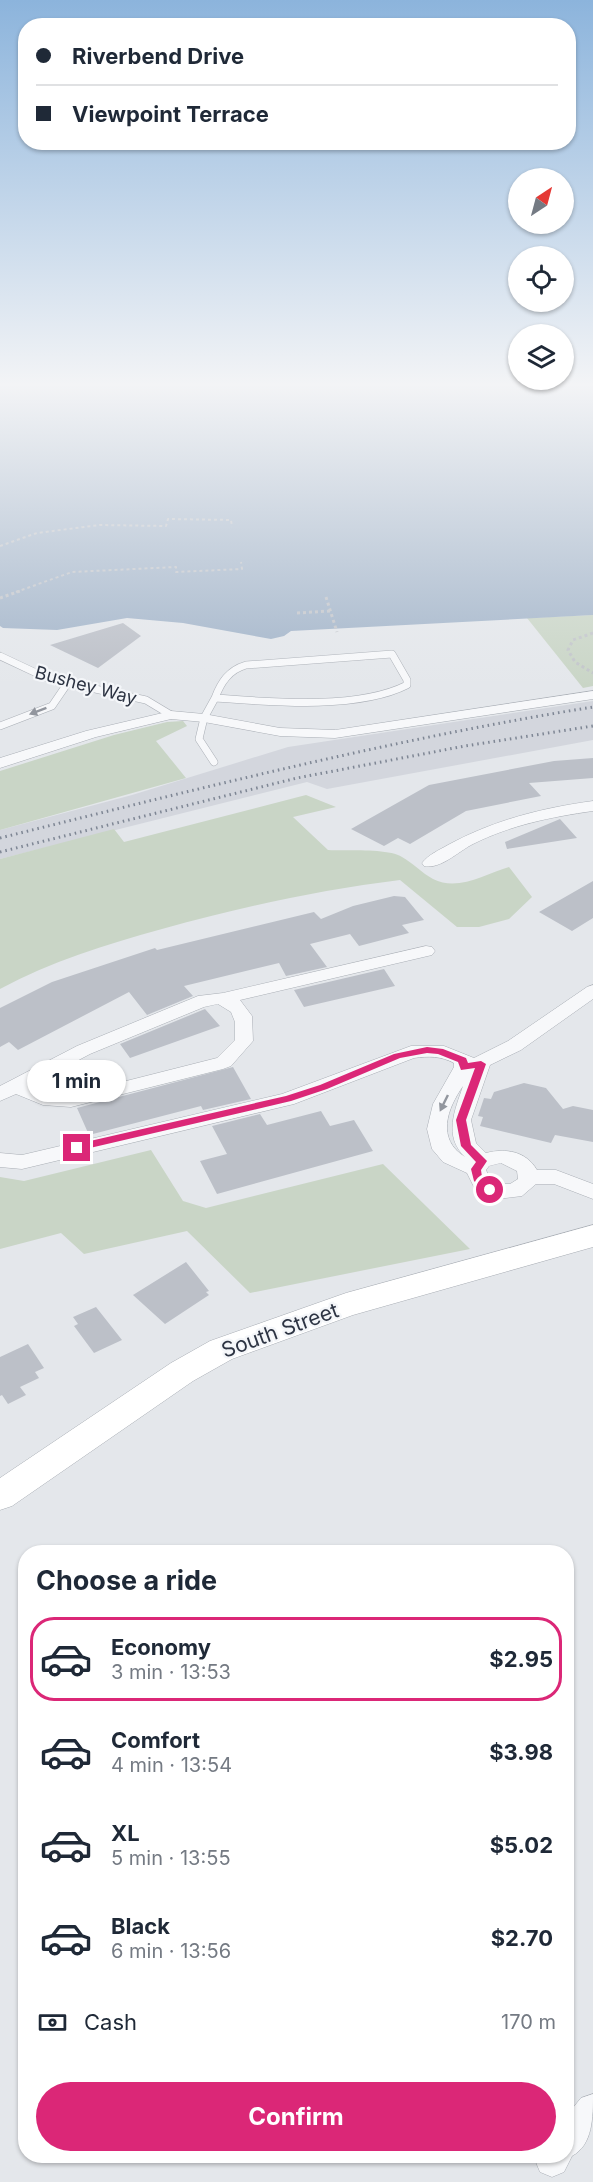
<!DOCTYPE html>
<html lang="en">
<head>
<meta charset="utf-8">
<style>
	:root { --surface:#fff; --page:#f2f2f3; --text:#1f2937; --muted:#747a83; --line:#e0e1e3; --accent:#db2777 }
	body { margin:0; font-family:Inter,sans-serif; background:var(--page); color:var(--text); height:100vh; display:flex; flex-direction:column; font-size:22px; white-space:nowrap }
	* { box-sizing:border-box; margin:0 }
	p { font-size:20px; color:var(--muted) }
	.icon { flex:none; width:33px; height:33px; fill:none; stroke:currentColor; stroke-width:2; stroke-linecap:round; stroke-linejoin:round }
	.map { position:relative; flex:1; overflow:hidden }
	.drawer { position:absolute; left:18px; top:1545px; width:556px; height:618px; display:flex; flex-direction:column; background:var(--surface); border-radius:24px; box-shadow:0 2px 4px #0004 }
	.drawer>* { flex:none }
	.banner { position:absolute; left:18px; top:18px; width:558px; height:132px; border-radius:24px; box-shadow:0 2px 4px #0004; display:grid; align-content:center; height:132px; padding:0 18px; background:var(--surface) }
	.needle { width:39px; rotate:36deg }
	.tools { position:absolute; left:508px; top:168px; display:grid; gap:12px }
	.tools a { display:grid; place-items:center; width:66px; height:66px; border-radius:50%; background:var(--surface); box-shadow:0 2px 4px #0004; font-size:30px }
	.end { position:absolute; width:27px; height:27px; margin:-14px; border:8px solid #db2777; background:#fff; box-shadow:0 0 0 3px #fff }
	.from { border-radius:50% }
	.bubble { position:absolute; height:42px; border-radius:21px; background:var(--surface); box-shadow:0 2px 4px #0004; font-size:20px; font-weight:700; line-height:42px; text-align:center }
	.banner b { display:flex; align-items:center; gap:21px; height:57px; font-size:22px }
	.banner b+b { border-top:2px solid var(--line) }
	.banner i { width:15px; height:15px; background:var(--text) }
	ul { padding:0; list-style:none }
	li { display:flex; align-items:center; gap:18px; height:84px; margin:0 12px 9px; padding:0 6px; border:3px solid transparent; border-radius:24px }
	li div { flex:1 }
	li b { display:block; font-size:22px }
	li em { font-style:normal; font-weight:700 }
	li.selected { border-color:var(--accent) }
	li>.icon { width:54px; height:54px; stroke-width:1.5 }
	h2 { padding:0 18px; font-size:27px; line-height:72px }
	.pay { display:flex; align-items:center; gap:15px; height:66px; padding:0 18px; font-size:22px }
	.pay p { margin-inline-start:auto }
	.primary-button { display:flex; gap:12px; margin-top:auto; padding:12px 18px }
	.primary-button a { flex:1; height:69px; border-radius:36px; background:var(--accent); color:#fff; font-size:24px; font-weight:700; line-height:69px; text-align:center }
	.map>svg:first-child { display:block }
	.built { fill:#d3d6dd }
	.green { fill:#c9d5c6 }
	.water { fill:#a2b4c9 }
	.building { fill:#bcc0c8 }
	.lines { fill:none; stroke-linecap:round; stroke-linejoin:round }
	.lane-casing { stroke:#a9aeb5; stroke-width:8 }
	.street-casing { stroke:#a9aeb5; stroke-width:1 }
	.secondary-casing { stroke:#a9aeb5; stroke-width:1 }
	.path-far1 { stroke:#c2c5ca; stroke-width:2; stroke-dasharray:3 3; stroke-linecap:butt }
	.path { stroke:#c2c5ca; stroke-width:3; stroke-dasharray:3 3; stroke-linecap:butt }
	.lane { stroke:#f7f8fa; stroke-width:7 }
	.street { fill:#f7f8fa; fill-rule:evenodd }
	.secondary { fill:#fff; fill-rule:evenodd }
	.rail { stroke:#7e8694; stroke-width:3; stroke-dasharray:1.5 4; stroke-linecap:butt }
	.oneway { fill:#92969e }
	.route { fill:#db2777 }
	.labels { text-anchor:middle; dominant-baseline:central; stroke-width:4.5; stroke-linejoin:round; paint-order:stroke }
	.far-street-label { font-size:18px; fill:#2d3443; stroke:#f4f6f9 }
	.street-label { font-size:21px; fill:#2d3443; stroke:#f4f6f9 }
</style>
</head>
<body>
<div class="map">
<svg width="593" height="2182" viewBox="0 0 593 2182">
	<rect width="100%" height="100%" fill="#e4e7eb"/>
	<path class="built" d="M593 701V740L327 789 307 782 0 859V830L132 795 288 747Z"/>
	<path class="green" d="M593 615V686L583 688 527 618Z
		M183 721 187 726 156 741 186 778 0 830V771L114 735 167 722Z
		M306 795 336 807 293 817 328 850C346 851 388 848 402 857 413 863 422 873 433 879 458 892 485 874 509 867L532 897 509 919 479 927H457L400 880C319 890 241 907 162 929 107 944 50 962 0 989V859L114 829 124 842Z
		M151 1150 183 1201 206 1208 383 1164 470 1249 250 1293 187 1231 84 1254 61 1233 0 1249V1177L24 1181Z"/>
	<path class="water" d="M0 382H593V615L291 631 284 636 271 639 183 623 127 618 57 630 3 628 0 626Z"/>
	<path class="building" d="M123 623 141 636 98 668 50 645Z
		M593 758V778L529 783 541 796 466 811 410 844 398 838 384 846 351 829 429 785 554 761Z
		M560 819 577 838 507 849 505 842Z
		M593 881V918L572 931 539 912Z
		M394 896 405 897 424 920 402 925 409 933 359 946 350 934 310 944 327 967 286 976 279 963 184 986 193 996 147 1015 129 992 18 1050 9 1042 0 1047V1008L52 982 155 948 157 950 314 912 321 919 353 906Z
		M384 969 395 986 304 1007 294 990Z
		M205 1009 220 1026 130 1058 120 1044Z
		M233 1067 251 1099 203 1110 201 1106 89 1135 77 1108Z
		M524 1083 546 1088 563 1109 573 1106 593 1110V1142L555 1135 551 1143 480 1126 483 1117 478 1116 484 1098 491 1099 494 1092Z
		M321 1111 330 1126 354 1120 373 1151 217 1194 200 1161 227 1154 212 1126 260 1114 267 1125Z
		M186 1262 209 1291 206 1292 209 1295 165 1324 133 1295Z
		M96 1307 122 1340 94 1353 74 1326 78 1324 73 1317Z
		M28 1344 44 1368 35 1372 39 1378 20 1387 26 1395 8 1404 2 1395 0 1396V1357Z"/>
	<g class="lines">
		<g class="lane-casing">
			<path id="lane" d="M392 654 407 680V685C358 710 270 702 215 698 221 682 229 670 246 665Z
				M0 656 49 679 146 700 171 715
				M0 726 52 706 67 684
				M214 762 199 739 204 718 215 698"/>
		</g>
		<g class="street-casing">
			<path id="street" d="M593 691V699L335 738 280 736 204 722 171 719 96 737 0 768V758L86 731 171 711 204 714 280 728 335 730Z
				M593 801V811C551 817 511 825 473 844 459 851 440 870 424 866L422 863C428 855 439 850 448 845 494 820 542 808 593 801Z
				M426 946 432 947 435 951 432 955 240 1000 252 1016 253 1041 231 1066 223 1069 71 1107 43 1105 16 1094 0 1101V1086L77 1046 198 996 223 993ZM218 1004 231 1012 235 1022V1040L217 1058 71 1095 46 1093 30 1086 90 1054 204 1007Z
				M593 985V999L521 1050 490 1065 471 1120 476 1143 486 1153C506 1148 526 1151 537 1170H556L593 1184V1199L554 1184H536L522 1196 497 1199 482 1194 475 1189 467 1173 443 1162 432 1149 427 1129 433 1104 454 1067V1063C441 1056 428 1056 414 1058L294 1104 22 1169 0 1167V1153L22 1155 282 1094 411 1046H444L474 1058 508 1041 587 987ZM463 1086C455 1110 443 1136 465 1157 436 1139 447 1109 463 1086ZM501 1163 517 1171 518 1179 510 1184H498L490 1179 486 1170 489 1166Z
				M593 2094C593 2117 593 2145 572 2156L564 2172 552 2177 540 2172 535 2160 537 2156H567V2115L581 2098Z"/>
		</g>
		<g class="secondary-casing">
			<path id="secondary" d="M593 1225V1247L353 1315 232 1359 193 1381 12 1506 0 1510V1478L171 1363 210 1341 346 1293Z"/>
		</g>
		<path class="path-far1" d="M0 546 37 533 100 525 166 526 168 519 231 520 232 527
			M16 592 72 572 176 567V572L242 569 241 562"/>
		<path class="path" d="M326 597 337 632
			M0 598 20 591
			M297 613 330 611
			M593 633 573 640 568 650 575 662 593 673"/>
		<use href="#lane" class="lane"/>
		<use href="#street" class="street"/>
		<use href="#secondary" class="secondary"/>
		<path class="rail" d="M0 838C197 789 393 739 593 707
			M0 852 297 778 465 746 593 726"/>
	</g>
	<defs><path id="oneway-solid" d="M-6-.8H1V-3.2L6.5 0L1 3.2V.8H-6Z" transform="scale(1.5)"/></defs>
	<g class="oneway">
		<use href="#oneway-solid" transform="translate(38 711) rotate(159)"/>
		<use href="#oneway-solid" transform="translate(444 1103) rotate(116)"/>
	</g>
	<linearGradient id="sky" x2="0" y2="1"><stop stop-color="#8cb4dc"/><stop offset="0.56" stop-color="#f3f4f6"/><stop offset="1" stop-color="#f3f4f6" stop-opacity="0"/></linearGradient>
	<rect width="593" height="687" fill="url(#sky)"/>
	<path class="route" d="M427 1047 443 1049 466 1058 468 1063 481 1061 486 1064 466 1120 471 1145 487 1161 481 1170 482 1177 494 1187V1192H486L474 1181 471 1169 476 1162 461 1146 456 1120 475 1068 461 1070 458 1062 438 1054 427 1053 400 1058 327 1089 291 1101 77 1151 72 1148 77 1144 286 1096 320 1085 394 1054Z"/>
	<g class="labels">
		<g class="far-street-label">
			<text transform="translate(86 685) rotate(15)">Bushey Way</text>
		</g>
		<g class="street-label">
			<text transform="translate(280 1330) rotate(-20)">South Street</text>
		</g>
	</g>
</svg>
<div class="tools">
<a><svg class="needle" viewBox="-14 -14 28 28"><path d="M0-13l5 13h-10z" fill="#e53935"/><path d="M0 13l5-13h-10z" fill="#747a83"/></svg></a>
<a><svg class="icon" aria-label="locate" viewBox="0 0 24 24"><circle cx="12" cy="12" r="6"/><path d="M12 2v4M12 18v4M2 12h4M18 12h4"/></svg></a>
<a><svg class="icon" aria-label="layers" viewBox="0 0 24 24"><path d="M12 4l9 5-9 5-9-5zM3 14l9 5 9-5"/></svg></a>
</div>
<i class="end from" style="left:490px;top:1190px"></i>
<i class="end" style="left:77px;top:1148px"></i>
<div class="bubble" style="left:27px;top:1060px;width:99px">1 min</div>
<div class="banner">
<b><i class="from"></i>Riverbend Drive</b>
<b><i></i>Viewpoint Terrace</b>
</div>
<section class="drawer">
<h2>Choose a ride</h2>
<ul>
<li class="selected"><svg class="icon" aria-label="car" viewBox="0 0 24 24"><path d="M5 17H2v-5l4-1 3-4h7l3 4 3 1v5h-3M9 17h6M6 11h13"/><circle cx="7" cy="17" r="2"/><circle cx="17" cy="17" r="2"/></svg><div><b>Economy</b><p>3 min · 13:53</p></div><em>$2.95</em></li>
<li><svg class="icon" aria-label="car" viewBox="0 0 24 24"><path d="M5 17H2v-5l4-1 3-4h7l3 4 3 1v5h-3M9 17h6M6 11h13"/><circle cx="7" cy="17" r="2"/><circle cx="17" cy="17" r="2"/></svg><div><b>Comfort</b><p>4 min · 13:54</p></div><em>$3.98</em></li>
<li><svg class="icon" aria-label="car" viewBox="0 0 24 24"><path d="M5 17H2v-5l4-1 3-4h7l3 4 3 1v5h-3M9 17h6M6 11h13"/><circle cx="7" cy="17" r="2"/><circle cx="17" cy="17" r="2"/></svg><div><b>XL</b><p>5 min · 13:55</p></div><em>$5.02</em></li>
<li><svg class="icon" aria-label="car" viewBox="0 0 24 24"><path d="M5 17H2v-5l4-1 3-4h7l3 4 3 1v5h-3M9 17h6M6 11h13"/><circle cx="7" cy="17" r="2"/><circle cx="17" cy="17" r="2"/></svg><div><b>Black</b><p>6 min · 13:56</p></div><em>$2.70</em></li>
</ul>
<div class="pay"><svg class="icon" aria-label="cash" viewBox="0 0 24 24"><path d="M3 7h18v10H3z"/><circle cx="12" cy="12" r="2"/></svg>Cash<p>170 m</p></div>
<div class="primary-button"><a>Confirm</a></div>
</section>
</div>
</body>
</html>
